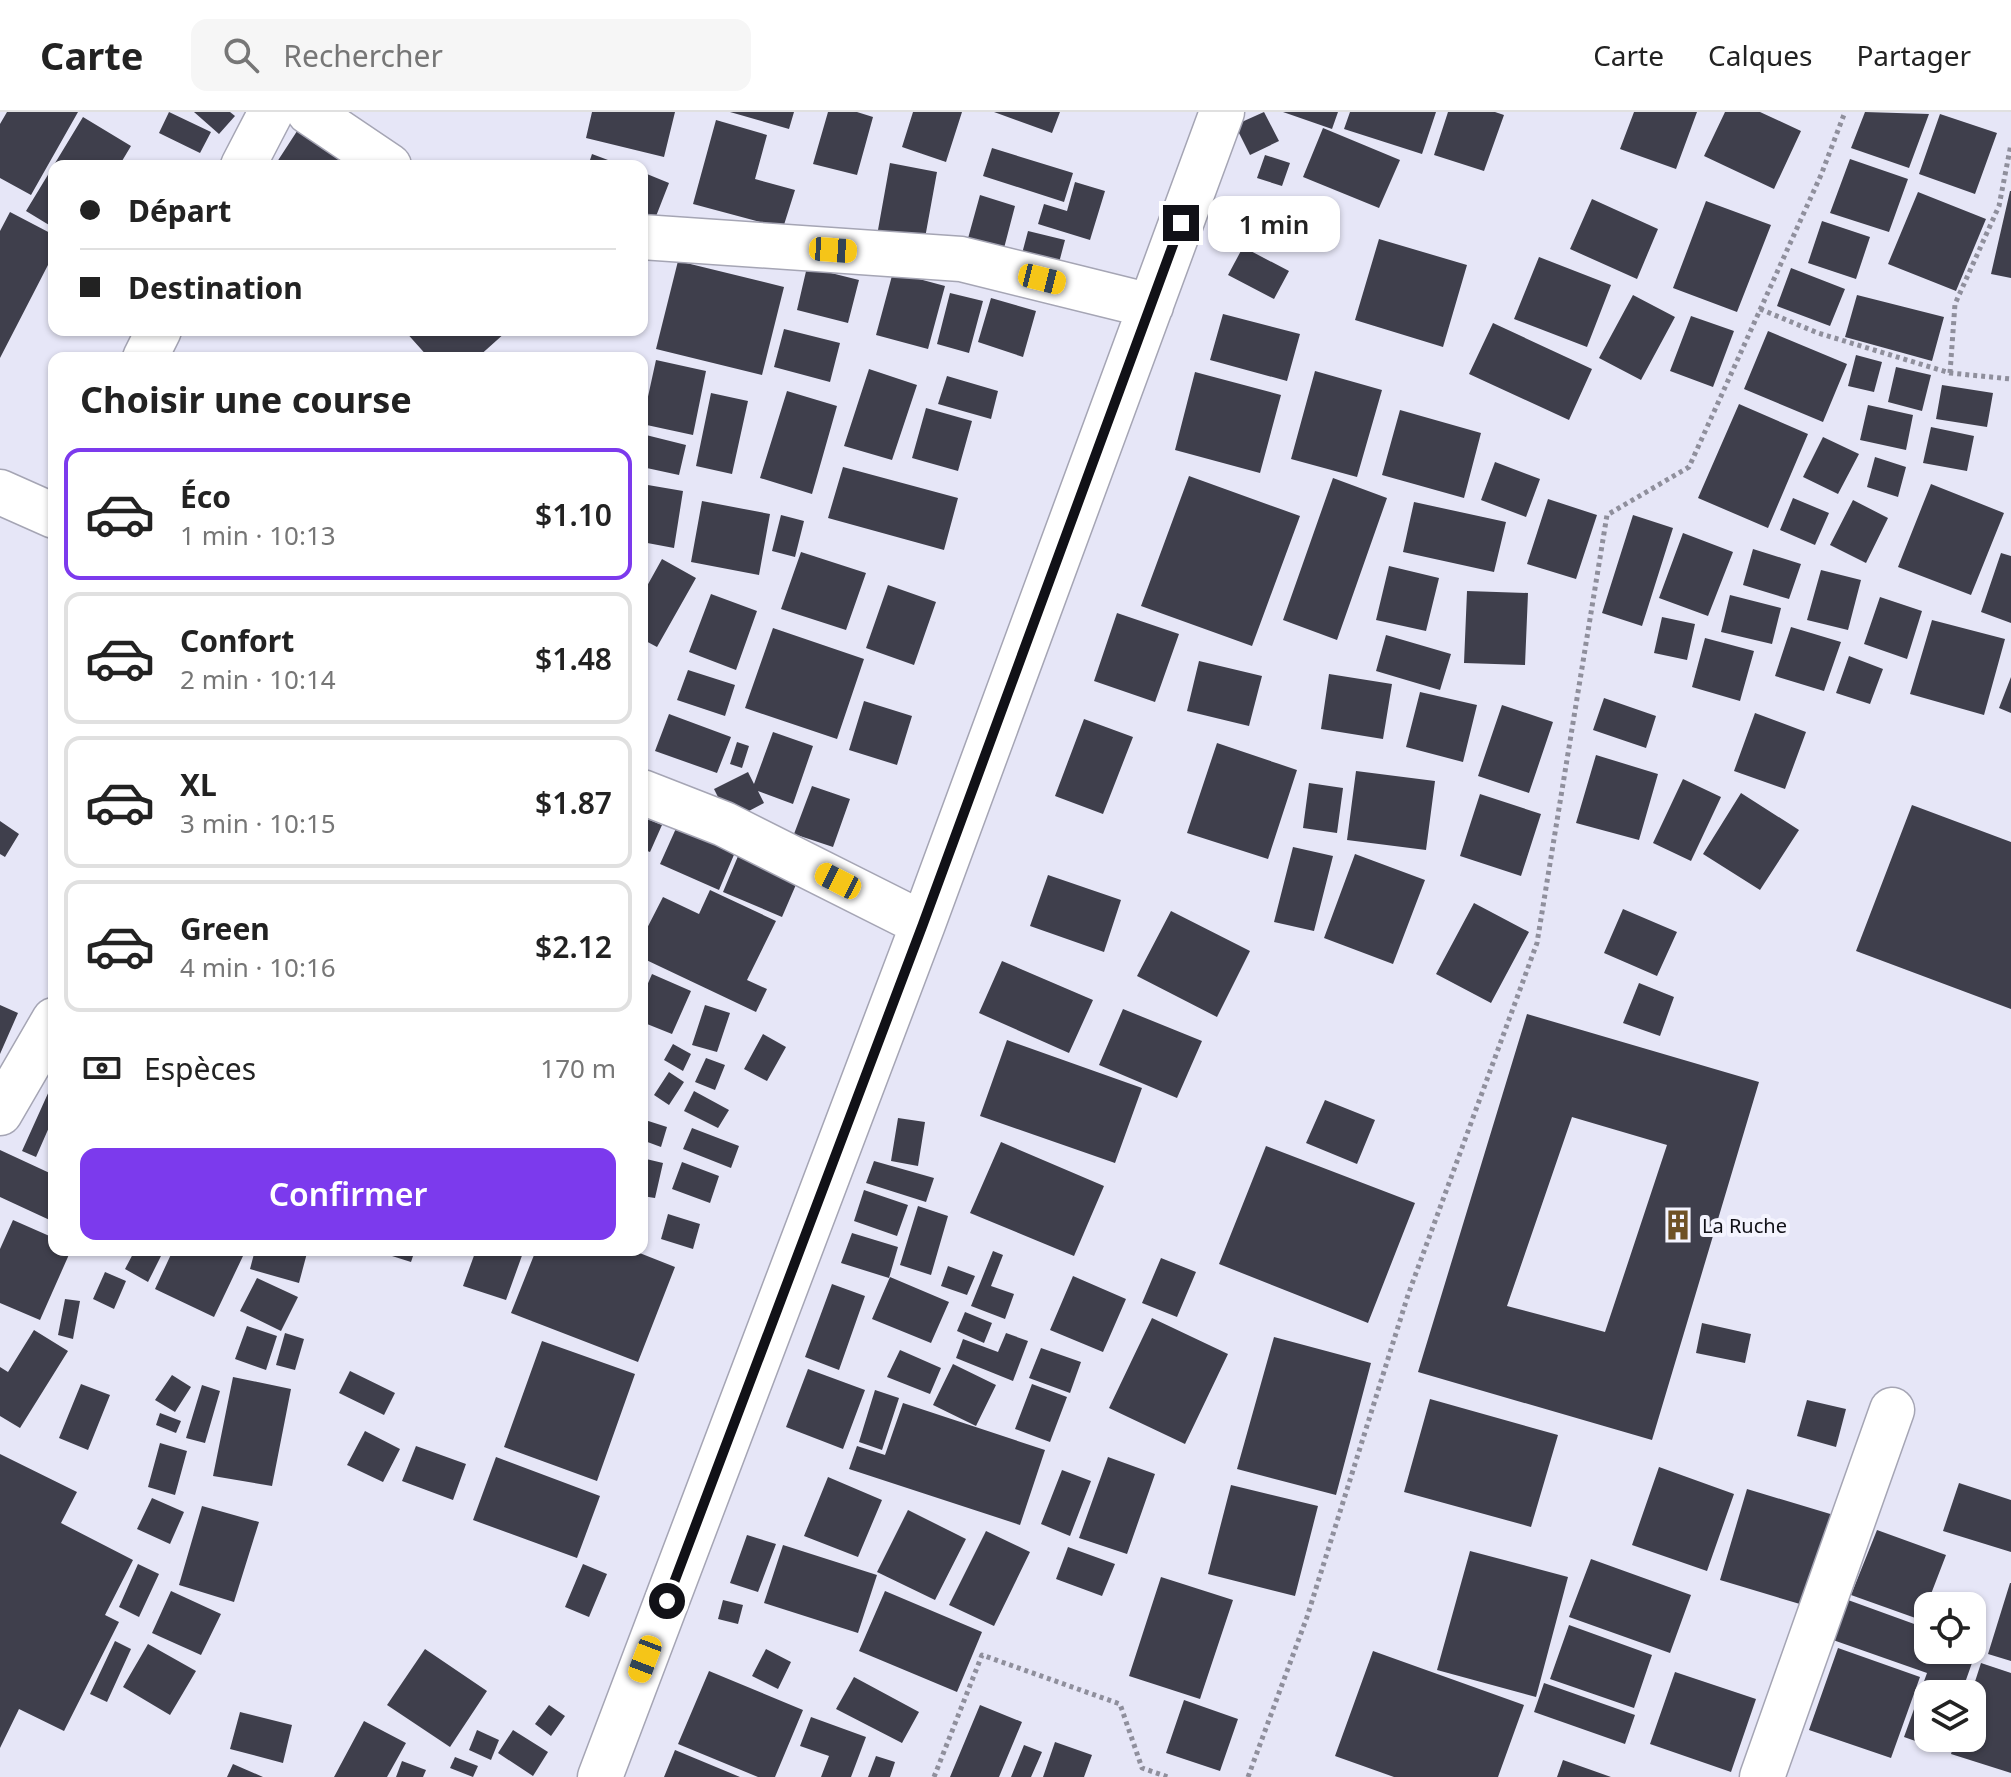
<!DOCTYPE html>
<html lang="fr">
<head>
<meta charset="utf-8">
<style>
	:root { --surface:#fff; --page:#f6f6f6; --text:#222; --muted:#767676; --line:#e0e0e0; --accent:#7c3aed }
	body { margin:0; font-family:"Noto Sans",sans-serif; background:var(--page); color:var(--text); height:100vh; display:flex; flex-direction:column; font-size:30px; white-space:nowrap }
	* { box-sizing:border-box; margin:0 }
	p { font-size:26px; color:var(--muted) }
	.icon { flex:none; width:44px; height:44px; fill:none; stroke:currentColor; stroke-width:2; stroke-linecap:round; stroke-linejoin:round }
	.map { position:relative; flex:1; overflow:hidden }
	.panel { position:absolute; left:48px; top:240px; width:600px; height:904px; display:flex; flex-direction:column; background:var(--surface); border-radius:16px; box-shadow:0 2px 6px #0004 }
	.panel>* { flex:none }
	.guide { position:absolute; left:48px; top:48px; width:600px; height:176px; border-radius:16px; box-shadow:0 2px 6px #0004; display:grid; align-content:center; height:176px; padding:0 32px; background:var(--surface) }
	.fabs { position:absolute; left:1914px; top:1480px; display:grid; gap:16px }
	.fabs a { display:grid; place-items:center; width:72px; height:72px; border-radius:16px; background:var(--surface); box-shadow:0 2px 6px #0004; font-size:40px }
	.end { position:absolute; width:36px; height:36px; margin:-18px; border:10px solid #111117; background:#fff; box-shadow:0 0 0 4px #fff }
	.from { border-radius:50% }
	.bubble { position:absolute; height:56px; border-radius:16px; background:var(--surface); box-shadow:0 2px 6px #0004; font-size:26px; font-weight:600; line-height:56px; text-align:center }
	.car { position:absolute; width:24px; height:48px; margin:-24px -12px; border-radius:10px; box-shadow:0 0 6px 2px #0007; background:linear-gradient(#f5c518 24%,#345 0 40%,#f5c518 0 76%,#345 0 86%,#f5c518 0) }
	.guide b { display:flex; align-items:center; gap:28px; height:76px; font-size:30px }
	.guide b+b { border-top:2px solid var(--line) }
	.guide i { width:20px; height:20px; background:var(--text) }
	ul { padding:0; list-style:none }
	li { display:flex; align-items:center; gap:24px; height:132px; margin:0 16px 12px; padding:0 16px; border:4px solid var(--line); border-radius:16px }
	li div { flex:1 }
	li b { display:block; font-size:30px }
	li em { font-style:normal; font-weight:600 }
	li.selected { border-color:var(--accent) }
	li>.icon { width:72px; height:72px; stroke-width:1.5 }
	h2 { padding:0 32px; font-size:36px; line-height:96px }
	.pay { display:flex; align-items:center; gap:20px; height:88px; padding:0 32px; font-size:30px }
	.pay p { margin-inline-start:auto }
	.cta { display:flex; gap:16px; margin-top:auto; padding:16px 32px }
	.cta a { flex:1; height:92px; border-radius:16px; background:var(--accent); color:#fff; font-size:32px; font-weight:600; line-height:92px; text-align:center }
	header { display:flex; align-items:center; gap:48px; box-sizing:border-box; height:112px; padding:0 40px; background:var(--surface); border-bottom:2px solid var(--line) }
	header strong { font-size:38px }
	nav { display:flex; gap:44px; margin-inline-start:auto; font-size:28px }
	.search { width:560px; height:72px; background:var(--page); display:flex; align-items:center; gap:20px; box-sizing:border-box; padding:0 28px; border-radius:16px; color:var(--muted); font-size:30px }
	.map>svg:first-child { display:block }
	.building { fill:#3f3f4c; fill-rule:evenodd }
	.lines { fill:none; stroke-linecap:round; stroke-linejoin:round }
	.minor-casing { stroke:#a5a5b4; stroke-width:47 }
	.path { stroke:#8f8f9c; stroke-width:5; stroke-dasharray:4 4; stroke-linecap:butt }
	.minor { stroke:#fff; stroke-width:44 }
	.route { stroke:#111117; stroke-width:10 }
	.labels { text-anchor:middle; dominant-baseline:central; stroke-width:8; stroke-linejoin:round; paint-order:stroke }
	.poi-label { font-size:20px; fill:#111117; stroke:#f4f4fe; text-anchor:start }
</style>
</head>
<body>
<header>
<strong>Carte</strong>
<div class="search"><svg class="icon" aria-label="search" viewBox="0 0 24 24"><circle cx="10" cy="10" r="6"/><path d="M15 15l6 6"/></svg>Rechercher</div>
<nav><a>Carte</a><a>Calques</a><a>Partager</a></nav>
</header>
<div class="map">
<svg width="2011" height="1665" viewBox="0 0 2011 1665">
	<rect width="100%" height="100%" fill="#e6e6f7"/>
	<path class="building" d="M7 0H78L31 83 0 66V12Z
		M169 0 211 20 200 41 159 21Z
		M194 0H230L235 4 219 22Z
		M592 0H675L664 45 586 26Z
		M730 0H794L789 17Z
		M828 0H857L873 5 857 63 813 52Z
		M913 0H962L946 50 902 35Z
		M994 0H1060L1052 21Z
		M1264 0 1279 29 1250 43 1235 13Z
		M1283 0H1338L1332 17Z
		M1350 0H1436L1422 42 1344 17Z
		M1448 0H1495L1504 3 1484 59 1434 43Z
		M1634 0H1697L1676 57 1620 37Z
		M1725 0H1760L1801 19 1774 77 1704 44Z
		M1865 0 1929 2 1909 56 1851 36Z
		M1940 2 1997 21 1975 82 1919 62Z
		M83 5 131 34 119 54H54V116L26 99Z
		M716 8 767 23 755 67 795 78 783 116 693 92Z
		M301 13 345 42 338 54 275 53Z
		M1323 16 1400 48 1379 96 1303 65Z
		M992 36 1073 61 1064 90 983 64Z
		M592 42 624 54H588Z
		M1265 43 1290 51 1282 74 1257 66Z
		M1850 47 1908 67 1889 120 1830 101Z
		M890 51 937 60 923 137 876 129Z
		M642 60 669 71 653 112 642 107Z
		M1075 70 1105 79 1090 128 1038 112 1044 92 1067 99Z
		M2010 79H2011V166L1991 162Z
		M1918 80 1986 107 1956 179 1888 152Z
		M980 83 1015 94 1003 140 967 130Z
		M1592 87 1658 117 1637 167 1570 137Z
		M1706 89 1771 113 1737 200 1673 176Z
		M10 100 54 123V156L48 153 0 246V119Z
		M1822 109 1870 125 1856 167 1808 151Z
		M1028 119 1065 128 1056 162 1019 153Z
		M1379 127 1467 153 1443 235 1355 208Z
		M1243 135 1289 159 1274 187 1228 163Z
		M1539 145 1611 173 1587 235 1514 207Z
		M678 149 784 175 762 263 656 237Z
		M807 155 859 168 848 211 797 198Z
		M1791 156 1845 177 1830 214 1777 194Z
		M893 160 945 174 928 237 876 223Z
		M950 181 983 189 969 241 937 232Z
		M1633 183 1675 205 1641 268 1599 246Z
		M1857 183 1944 205 1932 249 1845 225Z
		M991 186 1036 199 1023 245 978 230Z
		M1223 202 1300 222 1287 269 1210 248Z
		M1691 204 1734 219 1713 275 1670 259Z
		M1493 211 1592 257 1569 308 1469 262Z
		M784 217 840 231 830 270 774 255Z
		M404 218H504L506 220 477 246H429Z
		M1768 219 1847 252 1823 310 1744 277Z
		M1856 243 1882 250 1874 280 1848 274Z
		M656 248 706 259 693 323 642 312Z
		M1896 255 1931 263 1922 299 1888 290Z
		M869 257 917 273 892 348 844 334Z
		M1315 259 1382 278 1357 365 1291 347Z
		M1195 260 1281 283 1260 361 1175 338Z
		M947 264 998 279 991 307 938 292Z
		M1942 273 1993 281 1987 315 1936 307Z
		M787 279 837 294 812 382 760 366Z
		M711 281 748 289 732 362 696 354Z
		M1739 292 1808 322 1768 416 1698 386Z
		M1868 293 1913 303 1906 338 1860 328Z
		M926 296 972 309 958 359 912 346Z
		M1400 298 1481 321 1464 386 1382 363Z
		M1931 315 1974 324 1967 359 1923 351Z
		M642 322 686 333 679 363 642 355Z
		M1823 325 1859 342 1838 382 1803 365Z
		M1875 345 1906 355 1898 385 1867 375Z
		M1495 350 1540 367 1526 405 1481 388Z
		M843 355 958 386 944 438 828 406Z
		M1189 364 1300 404 1252 534 1141 494Z
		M1333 366 1387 386 1337 528 1283 508Z
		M642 372 683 379 674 436 642 430Z
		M1931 372 2004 401 1971 483 1898 455Z
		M1793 386 1829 401 1815 433 1780 418Z
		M1548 387 1597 403 1576 467 1527 452Z
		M1853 388 1888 406 1866 451 1830 433Z
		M702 389 770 402 759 463 691 450Z
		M1414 390 1506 410 1494 460 1403 440Z
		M781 403 804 409 795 445 772 439Z
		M1633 403 1673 416 1642 514 1602 501Z
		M1683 421 1733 440 1708 504 1659 486Z
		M1753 437 1801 452 1789 487 1743 473Z
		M801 440 866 461 846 518 781 497Z
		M2001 441 2011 444V511L1981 500Z
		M662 447 696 466 657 535 642 527V483Z
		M1389 454 1439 466 1426 519 1376 508Z
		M1821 458 1861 468 1848 518 1807 508Z
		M888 473 936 490 914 553 866 536Z
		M1467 479 1528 481 1525 553 1464 551Z
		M711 482 757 499 736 558 689 540Z
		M1730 483 1781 496 1772 532 1721 520Z
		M1880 485 1922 499 1907 547 1864 532Z
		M1117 501 1179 522 1155 590 1094 569Z
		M1662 505 1695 512 1687 548 1654 541Z
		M1932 508 2005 527 1984 603 1910 582Z
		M1791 515 1841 530 1824 579 1775 564Z
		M773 516 864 547 837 627 745 596Z
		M1386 523 1451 542 1440 578 1376 559Z
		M1705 526 1754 539 1740 589 1692 575Z
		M1849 544 1883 557 1870 592 1836 581Z
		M1199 549 1262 564 1249 614 1187 599Z
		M688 558 735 573 725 604 677 588Z
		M1329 562 1392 572 1383 627 1321 617Z
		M2011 565V601L1999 596Z
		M1420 580 1477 593 1463 650 1406 635Z
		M1604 586 1656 604 1646 636 1593 618Z
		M864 589 912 604 897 653 849 638Z
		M1502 593 1553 610 1529 681 1478 664Z
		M1755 601 1806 620 1785 677 1734 659Z
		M669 602 731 625 717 661 655 639Z
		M1084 607 1133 625 1103 702 1055 684Z
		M773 620 813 634 793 692 758 679 764 691 730 709 714 677 748 660 754 672Z
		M737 630 749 634 742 656 730 652Z
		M1217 631 1297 658 1268 747 1187 721Z
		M1596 643 1658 662 1639 728 1576 711Z
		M1356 659 1435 669 1426 738 1347 728Z
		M1683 667 1721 685 1691 749 1653 731Z
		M1309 671 1343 676 1337 721 1303 716Z
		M812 674 850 687 833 735 794 722Z
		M1741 681 1799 718 1760 778 1703 742Z
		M1480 682 1541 702 1521 764 1460 744Z
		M1912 693 2011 730V897L1856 839Z
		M642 705 662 713 650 740 642 737Z
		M0 709 19 722 5 745 0 742Z
		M678 712 736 738 719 778 660 752Z
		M1293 735 1333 744 1314 819 1274 810Z
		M741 737 801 761 782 805 723 780Z
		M1355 742 1425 768 1393 852 1324 826Z
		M1048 763 1121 788 1104 840 1030 814Z
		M710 778 776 809 747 868 767 877 756 900 642 846V826L663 785 699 802Z
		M1474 791 1529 820 1491 891 1436 862Z
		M1623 797 1677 820 1657 864 1604 841Z
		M1171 799 1250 839 1217 905 1137 864Z
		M1002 849 1093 888 1069 941 979 901Z
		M652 862 691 879 672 922 642 910V885Z
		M1639 871 1674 885 1660 924 1623 911Z
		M0 893 18 901 0 942Z
		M705 893 730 901 717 940 692 933Z
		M1123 897 1202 929 1177 986 1099 953Z
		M1527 902 1759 970 1652 1328 1418 1260ZM1572 1005 1667 1033 1605 1220 1507 1194Z
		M763 922 786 935 767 969 744 957Z
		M1007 928 1142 976 1115 1051 980 1004Z
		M673 932 691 942 683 959 664 948Z
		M706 946 725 953 715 978 695 970Z
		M669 960 684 970 669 993 654 983Z
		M54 968V1004L36 1045 22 1039Z
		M694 979 729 998 718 1016 684 999Z
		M1325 988 1375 1008 1357 1052 1306 1031Z
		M898 1006 925 1010 918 1054 891 1049Z
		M642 1007 667 1015 661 1035 642 1028Z
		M692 1016 739 1034 731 1056 683 1037Z
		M1001 1030 1104 1074 1074 1144 970 1101Z
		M1266 1034 1415 1091 1368 1211 1219 1152Z
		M0 1038 54 1063V1110L0 1085Z
		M642 1046 663 1051 655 1086 642 1084Z
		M874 1049 934 1066 926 1090 866 1071Z
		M682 1050 719 1064 710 1091 672 1077Z
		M864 1078 908 1093 897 1124 854 1109Z
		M918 1094 948 1104 931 1163 900 1153Z
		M668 1102 700 1112 693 1137 661 1127Z
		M13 1108 54 1126V1138H71L40 1208 0 1191V1137Z
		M852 1121 898 1135 889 1166 841 1151Z
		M135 1138H164L148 1170 125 1157Z
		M173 1138H229L243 1144 214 1205 155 1177Z
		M255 1138H295L307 1141 299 1171 250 1157Z
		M373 1138H415L411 1150Z
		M476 1138H524L506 1188 463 1174Z
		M536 1138H632L675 1155 638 1250 511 1201Z
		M993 1139 1003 1143 991 1174 1014 1182 1005 1207 971 1194Z
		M1161 1146 1196 1160 1177 1205 1142 1191Z
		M948 1154 975 1164 967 1183 941 1174Z
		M105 1160 126 1169 114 1197 93 1187Z
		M1073 1164 1126 1187 1103 1240 1050 1218Z
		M890 1165 949 1190 931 1231 872 1207Z
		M257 1166 298 1185 281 1219 240 1199Z
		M832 1172 865 1184 839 1258 805 1245Z
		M65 1187 80 1189 73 1227 58 1223Z
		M965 1200 992 1211 984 1231 957 1219Z
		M1152 1206 1228 1242 1185 1332 1109 1296Z
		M1702 1211 1751 1222 1745 1251 1696 1241Z
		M247 1214 277 1224 266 1258 235 1247Z
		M34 1218 68 1239 20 1316 0 1304V1255L8 1260Z
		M285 1221 304 1227 295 1258 276 1253Z
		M1006 1221 1028 1229 1013 1269 956 1246 963 1227 998 1240Z
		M1274 1225 1371 1251 1336 1383 1237 1357Z
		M542 1229 635 1262 597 1369 504 1335Z
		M1041 1236 1081 1250 1070 1281 1029 1266Z
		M900 1238 941 1256 930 1282 887 1265Z
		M953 1252 996 1273 976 1314 933 1293Z
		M808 1257 865 1278 843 1337 786 1315Z
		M350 1259 395 1281 384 1303 339 1281Z
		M172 1263 191 1275 175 1300 155 1288Z
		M233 1265 291 1277 272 1374 213 1364Z
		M81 1272 110 1283 88 1338 59 1326Z
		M1032 1272 1067 1285 1050 1330 1015 1317Z
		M202 1273 220 1279 205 1331 186 1326Z
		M875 1278 899 1286 882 1338 859 1330Z
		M1430 1287 1558 1323 1531 1415 1404 1380Z
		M1807 1288 1846 1297 1836 1335 1797 1324Z
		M903 1291 1045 1338 1020 1413 849 1357 857 1334 885 1343Z
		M160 1301 181 1309 176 1321 156 1313Z
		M365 1319 400 1337 383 1370 347 1353Z
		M160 1331 187 1339 175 1383 148 1375Z
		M416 1334 466 1352 453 1388 402 1369Z
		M0 1342 77 1380 61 1411 133 1448 105 1503 119 1510 64 1619 19 1597 0 1636Z
		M496 1345 600 1384 577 1446 473 1408Z
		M1108 1345 1155 1362 1127 1442 1079 1426Z
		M1659 1355 1734 1382 1707 1459 1632 1433Z
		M1062 1358 1091 1369 1070 1424 1041 1412Z
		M828 1365 882 1388 858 1445 804 1424Z
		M1959 1371 2011 1388V1440L1943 1419Z
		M1231 1373 1318 1394 1295 1484 1208 1462Z
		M1747 1377 1837 1404 1810 1495 1720 1468Z
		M152 1386 184 1400 170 1432 137 1417Z
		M202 1394 259 1410 234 1490 179 1473Z
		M908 1398 966 1427 935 1488 877 1460Z
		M1877 1418 1946 1443 1921 1508 1851 1483Z
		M986 1419 1030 1440 994 1514 949 1493Z
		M747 1423 776 1432 758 1480 730 1471Z
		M783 1433 877 1463 858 1521 764 1491Z
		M1068 1435 1115 1452 1102 1484 1056 1467Z
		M1470 1439 1568 1465 1536 1585 1437 1558Z
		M1591 1447 1691 1483 1670 1541 1569 1505Z
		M138 1452 159 1462 139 1505 119 1495Z
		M583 1452 607 1462 589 1505 565 1495Z
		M1161 1465 1233 1488 1200 1587 1129 1564Z
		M2010 1471H2011V1549L1988 1542Z
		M171 1479 221 1502 201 1543 152 1521Z
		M885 1479 982 1520 957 1580 859 1539Z
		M723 1488 743 1493 738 1512 718 1507Z
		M1848 1488 1928 1517V1538H1972V1532L1978 1534 1961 1582H1928V1626H1945L1941 1638 1904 1625 1927 1561 1833 1528Z
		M1569 1513 1652 1543 1634 1596 1550 1567Z
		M115 1529 131 1537 107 1590 90 1582Z
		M148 1532 196 1559 170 1603 123 1575Z
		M1838 1536 1920 1565 1891 1646 1809 1618Z
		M425 1537 487 1579 450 1635 387 1593Z
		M766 1537 791 1550 778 1577 752 1564Z
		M1373 1539 1524 1593 1498 1665H1394L1335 1644Z
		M1981 1551 2011 1561V1661L1951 1642 1956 1626H1972L1971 1582Z
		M709 1559 803 1598 775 1665H758L678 1632Z
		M1675 1560 1756 1587 1731 1660 1650 1632Z
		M854 1565 919 1600 902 1631 836 1597Z
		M1544 1571 1635 1603 1625 1632 1534 1600Z
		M1184 1588 1238 1607 1220 1659 1166 1641Z
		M549 1593 565 1604 551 1624 535 1612Z
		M980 1593 1022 1610 999 1665H950Z
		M240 1600 292 1613 283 1651 230 1637Z
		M811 1605 866 1625 851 1665H821L829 1644 800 1634Z
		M364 1609 406 1631 387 1665H334Z
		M477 1618 499 1628 491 1648 469 1638Z
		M513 1618 548 1640 533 1664 498 1641Z
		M1055 1630 1092 1643 1084 1665H1043Z
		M1024 1633 1042 1640 1031 1665H1011Z
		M675 1638 740 1665H664Z
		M876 1644 895 1650 890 1665H868Z
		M455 1645 478 1654 473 1665 450 1656Z
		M1563 1648 1611 1665H1557Z
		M402 1649 426 1658 423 1665H396Z
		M233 1652 263 1665H227Z"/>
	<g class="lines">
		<g class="minor-casing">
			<path id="minor" d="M309 0 389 54
				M243 54 271 0
				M642 125 961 147 1151 194
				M145 246 159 218
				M0 380 54 404
				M642 680 724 712 923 812
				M0 1001 54 908
				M600 1665 923 812 1222 0
				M1762 1665 1892 1298"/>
		</g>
		<path class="path" d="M1760 197 1818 221 1950 261 2011 267
			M1950 261 1955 192 1999 94 2011 32
			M934 1665 982 1543 1120 1592 1142 1656 1168 1665
			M1248 1665 1307 1505 1408 1183 1537 831 1607 403 1689 355 1821 63 1845 0"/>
		<use href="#minor" class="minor"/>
	</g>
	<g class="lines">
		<path class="route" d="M667 1489 923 812 1181 111"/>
	</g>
	<defs>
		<g id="building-bare" transform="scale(2.4)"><path d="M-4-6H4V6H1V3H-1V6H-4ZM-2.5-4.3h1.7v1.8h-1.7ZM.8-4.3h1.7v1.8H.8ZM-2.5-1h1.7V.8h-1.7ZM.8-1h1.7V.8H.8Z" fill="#6e5125" stroke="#f4f4fe" stroke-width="2.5" paint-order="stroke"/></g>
	</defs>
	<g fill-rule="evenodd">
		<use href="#building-bare" x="1678" y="1113"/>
	</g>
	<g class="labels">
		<g class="poi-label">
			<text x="1702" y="1113">La Ruche</text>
		</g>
	</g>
</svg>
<div class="fabs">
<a><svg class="icon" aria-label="locate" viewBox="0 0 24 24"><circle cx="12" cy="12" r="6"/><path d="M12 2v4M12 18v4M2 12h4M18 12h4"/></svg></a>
<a><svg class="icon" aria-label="layers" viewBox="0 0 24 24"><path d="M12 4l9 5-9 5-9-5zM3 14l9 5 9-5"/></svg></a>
</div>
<i class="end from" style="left:667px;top:1489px"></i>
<i class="end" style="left:1181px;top:111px"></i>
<div class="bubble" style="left:1208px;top:84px;width:132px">1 min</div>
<i class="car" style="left:833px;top:138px;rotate:94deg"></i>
<i class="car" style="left:1042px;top:167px;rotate:104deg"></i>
<i class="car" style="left:838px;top:769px;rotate:297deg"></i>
<i class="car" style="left:645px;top:1547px;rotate:201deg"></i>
<div class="guide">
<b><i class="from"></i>Départ</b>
<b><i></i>Destination</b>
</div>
<section class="panel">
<h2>Choisir une course</h2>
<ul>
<li class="selected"><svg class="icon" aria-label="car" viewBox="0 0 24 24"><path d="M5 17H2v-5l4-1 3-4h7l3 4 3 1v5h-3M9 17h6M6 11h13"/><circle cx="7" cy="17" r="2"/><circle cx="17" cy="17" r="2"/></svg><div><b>Éco</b><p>1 min · 10:13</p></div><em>$1.10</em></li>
<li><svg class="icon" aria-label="car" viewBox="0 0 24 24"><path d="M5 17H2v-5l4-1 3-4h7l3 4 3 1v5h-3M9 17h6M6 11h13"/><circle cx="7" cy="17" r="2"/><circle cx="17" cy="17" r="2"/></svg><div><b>Confort</b><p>2 min · 10:14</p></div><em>$1.48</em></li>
<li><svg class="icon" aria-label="car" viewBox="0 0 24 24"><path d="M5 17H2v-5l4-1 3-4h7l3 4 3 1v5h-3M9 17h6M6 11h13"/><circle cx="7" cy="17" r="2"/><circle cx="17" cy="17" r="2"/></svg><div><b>XL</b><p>3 min · 10:15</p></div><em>$1.87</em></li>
<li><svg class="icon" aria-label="car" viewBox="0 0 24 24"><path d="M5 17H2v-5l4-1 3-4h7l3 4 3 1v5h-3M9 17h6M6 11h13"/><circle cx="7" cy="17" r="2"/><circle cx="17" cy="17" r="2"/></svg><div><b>Green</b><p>4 min · 10:16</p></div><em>$2.12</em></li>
</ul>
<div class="pay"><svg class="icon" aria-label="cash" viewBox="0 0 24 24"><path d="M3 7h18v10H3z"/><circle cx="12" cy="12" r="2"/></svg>Espèces<p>170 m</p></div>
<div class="cta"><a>Confirmer</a></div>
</section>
</div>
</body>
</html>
